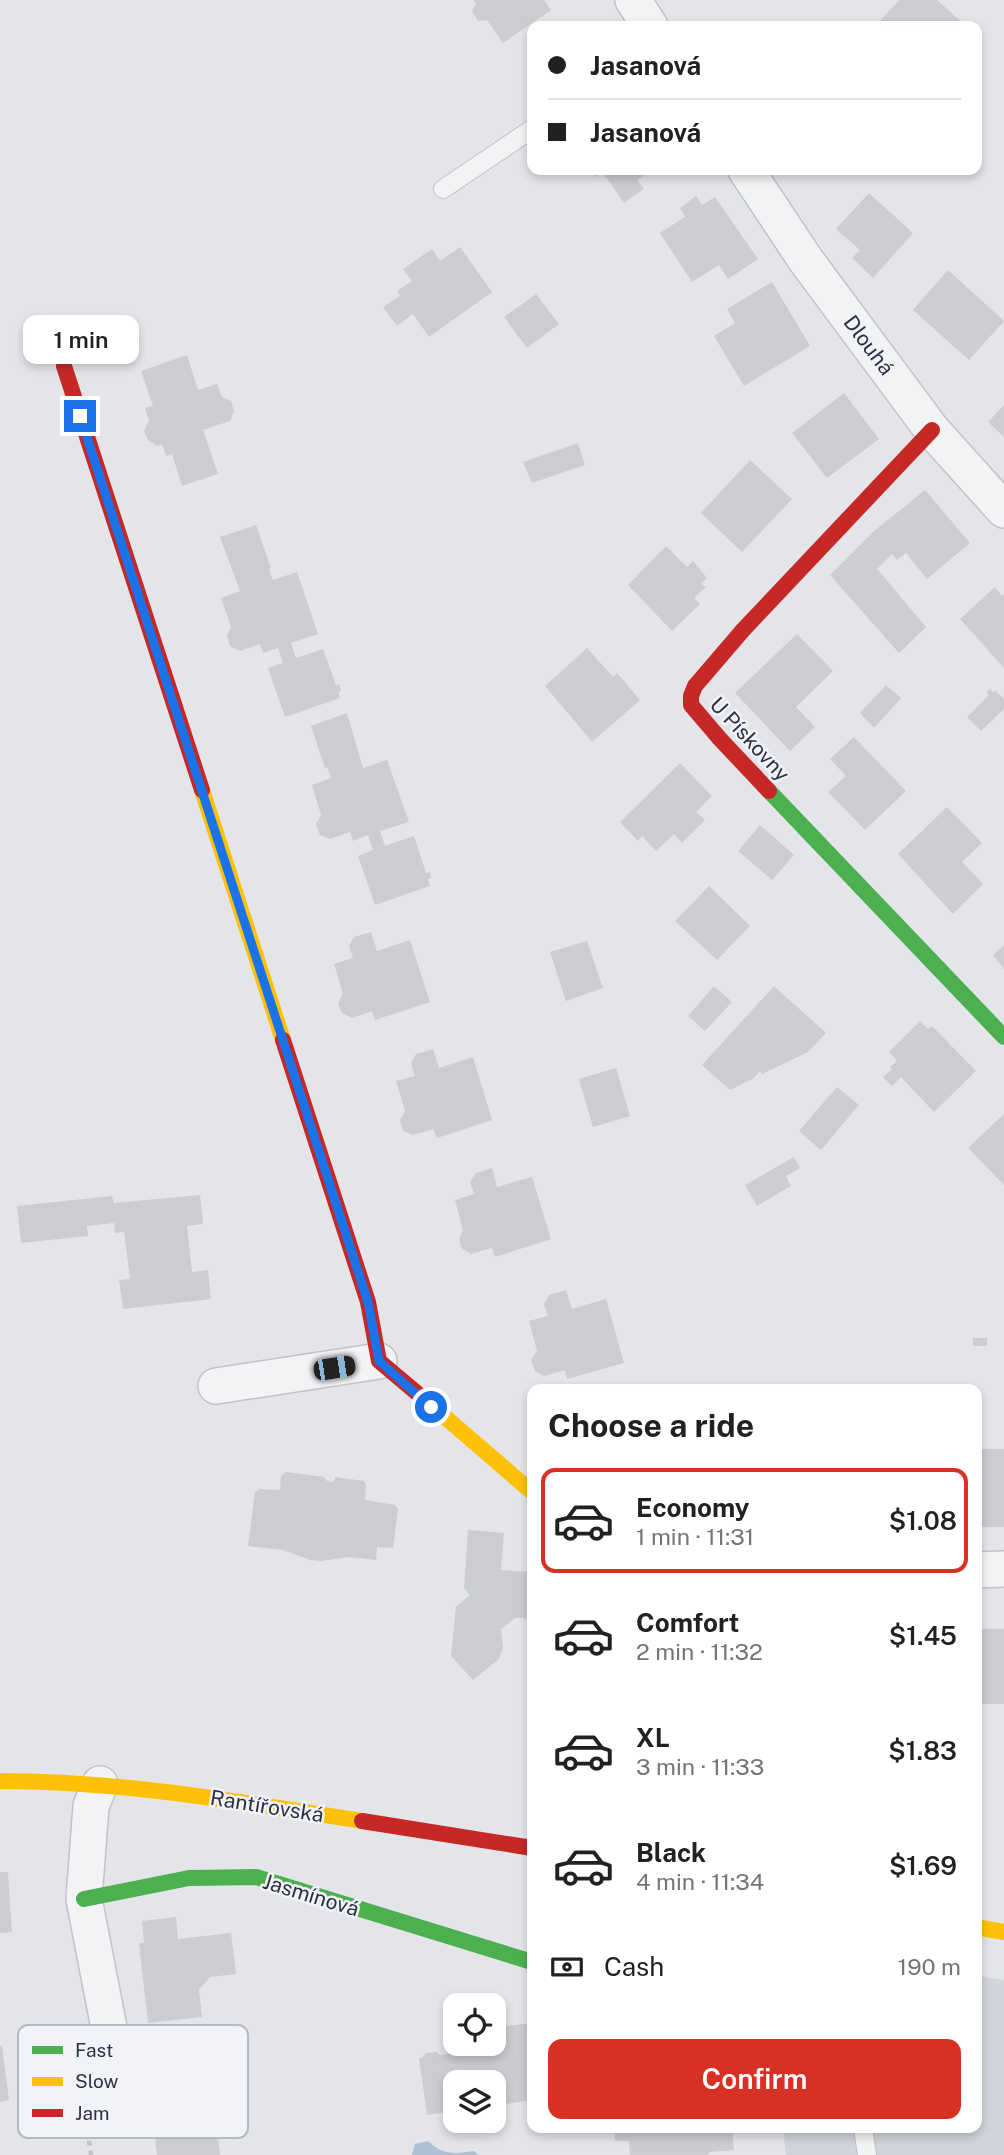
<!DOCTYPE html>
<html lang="en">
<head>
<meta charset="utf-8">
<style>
	:root { --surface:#fff; --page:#f6f6f6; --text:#202124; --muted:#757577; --line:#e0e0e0; --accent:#d93025 }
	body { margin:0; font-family:"Public Sans",sans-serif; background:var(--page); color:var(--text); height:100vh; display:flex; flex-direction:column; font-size:26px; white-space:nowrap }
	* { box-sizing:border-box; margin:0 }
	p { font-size:23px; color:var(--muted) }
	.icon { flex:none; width:38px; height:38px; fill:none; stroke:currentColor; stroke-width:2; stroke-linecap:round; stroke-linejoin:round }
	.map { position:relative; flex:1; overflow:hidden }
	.sheet { position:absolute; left:527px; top:1384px; width:455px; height:749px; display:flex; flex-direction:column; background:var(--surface); border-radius:14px; box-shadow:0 4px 10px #0003 }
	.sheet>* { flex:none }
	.guide { position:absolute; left:527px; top:21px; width:455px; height:154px; border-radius:14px; box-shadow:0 4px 10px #0003; display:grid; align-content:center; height:154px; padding:0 21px; background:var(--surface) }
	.tools { position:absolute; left:443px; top:1993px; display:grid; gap:14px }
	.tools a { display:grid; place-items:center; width:63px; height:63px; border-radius:14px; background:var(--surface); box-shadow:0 4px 10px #0003; font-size:35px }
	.end { position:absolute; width:32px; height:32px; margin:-16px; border:9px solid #1a73e8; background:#fff; box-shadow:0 0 0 4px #fff }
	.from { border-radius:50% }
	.bubble { position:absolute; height:49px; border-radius:14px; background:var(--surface); box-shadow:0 4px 10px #0003; font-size:23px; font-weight:600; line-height:49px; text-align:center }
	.car { position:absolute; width:21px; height:42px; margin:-21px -10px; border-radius:9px; box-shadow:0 0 5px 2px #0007; background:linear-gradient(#222 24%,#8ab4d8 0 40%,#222 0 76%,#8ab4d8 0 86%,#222 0) }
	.guide b { display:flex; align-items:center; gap:24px; height:66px; font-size:26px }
	.guide b+b { border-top:2px solid var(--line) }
	.guide i { width:18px; height:18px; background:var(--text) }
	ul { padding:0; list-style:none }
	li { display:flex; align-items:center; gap:21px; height:105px; margin:0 14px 10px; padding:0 7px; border:4px solid transparent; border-radius:14px }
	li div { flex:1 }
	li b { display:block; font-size:26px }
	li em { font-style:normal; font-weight:600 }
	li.current { border-color:var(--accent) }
	li>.icon { width:63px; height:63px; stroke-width:1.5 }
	h2 { padding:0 21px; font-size:32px; line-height:84px }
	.pay { display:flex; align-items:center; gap:18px; height:77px; padding:0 21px; font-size:26px }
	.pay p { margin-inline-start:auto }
	.primary-button { display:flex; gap:14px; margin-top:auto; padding:14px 21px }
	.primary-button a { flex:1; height:80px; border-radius:14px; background:var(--accent); color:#fff; font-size:28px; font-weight:600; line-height:80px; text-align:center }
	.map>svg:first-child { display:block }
	.built { fill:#d1d4db }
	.water { fill:#b1c1d4 }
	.building { fill:#cbcdd1 }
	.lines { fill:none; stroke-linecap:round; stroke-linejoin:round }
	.lane-casing { stroke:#c1c3c6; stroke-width:20 }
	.street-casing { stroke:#c1c3c6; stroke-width:38 }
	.path { stroke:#c2c3c8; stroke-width:4.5; stroke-dasharray:5 5; stroke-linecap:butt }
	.lane { stroke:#f2f3f5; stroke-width:18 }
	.street { stroke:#f2f3f5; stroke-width:35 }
	.fast { stroke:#4caf50; stroke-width:16 }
	.slow { stroke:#ffc107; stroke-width:16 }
	.jam { stroke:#c62828; stroke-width:16 }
	.route { stroke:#1a73e8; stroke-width:9 }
	.labels { text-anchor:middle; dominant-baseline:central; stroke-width:5; stroke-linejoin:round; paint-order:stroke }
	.street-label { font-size:21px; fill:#293143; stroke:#f1f3f8 }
	.key { fill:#f1f3f8; stroke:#b5b9c2; stroke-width:2 }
	.key-label { font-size:19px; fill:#293143 }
</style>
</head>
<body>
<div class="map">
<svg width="1004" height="2155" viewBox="0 0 1004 2155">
	<rect width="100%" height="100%" fill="#e3e5e8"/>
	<path class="built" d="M977 1976 1004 1980V2155H786L783 2128H976Z"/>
	<path class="water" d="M428 2141C443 2155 454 2154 474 2151L479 2155H412L415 2144Z"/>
	<path class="building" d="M473 0H544L551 10 503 43 487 20 478 21 472 11 476 4Z
		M899 0H937L966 26H883L879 22Z
		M591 170H653L637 180 644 189 624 203 602 171 595 177Z
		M869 193 913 233 873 278 852 258 860 250 836 229Z
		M696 196 702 205 715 197 758 259 728 279 719 265 692 282 660 233 685 217 680 208Z
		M460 247 492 292 429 337 413 314 397 326 383 307 400 296 397 291 412 281 403 269 432 249 440 261Z
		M948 270 1004 321 969 360 913 310Z
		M772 282 810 346 744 386 714 336 735 323 727 309Z
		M536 294 559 324 527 348 504 317Z
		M187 355 198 390 217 384 222 397 231 401 234 411 230 421 203 430 218 474 182 486 172 454 166 456 162 444 157 446 148 440 144 431 149 421 145 408 153 406 141 371Z
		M844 393 879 439 827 478 792 433Z
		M1004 405V437L988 422Z
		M578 443 585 465 532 483 523 462Z
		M750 460 792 499 742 552 701 513Z
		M925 490 970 543 927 579 906 553 897 560 892 554 877 569 926 627 899 653 830 575 873 532Z
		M256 525 271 568 269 569 273 580 297 572 318 634 291 643 296 658 323 649 336 685 339 684 341 691 338 692 340 698 285 717 268 668 283 663 278 648 263 653 260 644 240 651 230 646 227 636 231 627 221 598 240 591 220 537Z
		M666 546 687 567 693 561 707 578 701 584 706 587 694 598 700 604 672 631 628 585Z
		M995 587 1002 596 1004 594V668L960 619Z
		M797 634 833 671 796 707 815 727 790 751 735 693Z
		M587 648 613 677 617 673 640 700 592 742 545 686Z
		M886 685 901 698 874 728 860 713Z
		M990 689 993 692 995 690 1004 699V709L981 731 967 717 989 695 986 692Z
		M347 713 363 768 387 760 409 822 380 831 385 846 414 836 426 873 430 872 431 878 428 879 430 886 375 905 358 856 373 850 368 835 353 841 350 832 330 839 320 835 316 824 321 815 312 785 331 778 327 767 325 768 311 726Z
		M854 737 906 791 865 830 828 792 846 776 830 759Z
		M680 763 712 796 696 812 705 820 682 843 674 834 656 851 642 836 638 841 620 822Z
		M947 807 982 843 962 862 983 884 953 914 898 854Z
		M760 825 794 855 772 880 738 851Z
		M709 886 750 926 717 960 675 921Z
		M371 932 377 951 410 940 430 1002 375 1020 372 1011 352 1018 342 1013 338 1003 343 994 334 964 353 958 349 946 354 937Z
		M587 941 603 988 566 1001 550 952Z
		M1004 945V969L993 955Z
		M714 986 732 1002 705 1031 688 1016Z
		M774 986 826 1033 808 1052 762 1074 760 1071 754 1078 730 1090 702 1065Z
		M920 1021 928 1029 932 1026 976 1071 934 1112 901 1077 892 1086 883 1077 892 1069 890 1067 897 1061 889 1052Z
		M433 1049 439 1068 473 1057 492 1120 437 1138 433 1129 413 1135 403 1131 400 1120 405 1111 396 1081 415 1076 411 1063 416 1054Z
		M616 1068 630 1116 593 1127 579 1079Z
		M837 1087 859 1105 821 1150 799 1131Z
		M1004 1114V1185L968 1148Z
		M794 1157 800 1168 786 1176 791 1186 757 1206 745 1185Z
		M492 1168 497 1187 532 1177 551 1239 495 1257 492 1248 471 1254 462 1249 459 1239 463 1230 455 1200 474 1194 470 1182 476 1173Z
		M200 1195 203 1224 187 1226 192 1272 208 1270 211 1299 123 1309 119 1280 130 1279 124 1232 115 1233 114 1223 87 1226 88 1236 21 1243 17 1206 112 1196 114 1203Z
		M566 1290 572 1309 606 1299 624 1363 567 1379 565 1370 544 1376 535 1371 531 1360 537 1351 529 1321 548 1316 544 1304 549 1295Z
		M973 1338H987V1346H973Z
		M976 1449H1004V1527H976Z
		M286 1472 324 1477 327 1481 334 1482 335 1477 364 1481 366 1485 365 1500 395 1505 398 1509 393 1548 377 1547 376 1560 349 1557 321 1561 310 1560 283 1550 248 1546 255 1492 260 1489 280 1490 281 1476Z
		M468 1530 504 1533 501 1570 532 1572V1622L524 1618H515L501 1629 503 1647 499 1659 473 1680 451 1656 456 1607 470 1595 464 1588Z
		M976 1629H1004V1704H976Z
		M0 1872H8L12 1932 0 1933Z
		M176 1917 178 1939 231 1933 236 1974 210 1977 199 1990 202 2017 148 2023 139 1943H144L142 1921Z
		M531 2023 532 2100 494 2106V2082H455V2111L427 2115 419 2058 423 2057 426 2053 437 2052 440 2055 476 2050 479 2047 489 2045 493 2048H497L494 2028Z
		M0 2046H2L9 2100 0 2102Z
		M211 2078 220 2155H157L154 2130 177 2127 172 2083Z
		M614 2128H732L734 2150 710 2152 707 2155H630L629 2141H615Z"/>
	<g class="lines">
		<g class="lane-casing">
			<path id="lane" d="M443 189 532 129
				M863 2128 867 2155"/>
		</g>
		<g class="street-casing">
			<path id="street" d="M633 0 650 26
				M746 170 805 259 932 430 1004 510
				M216 1386 379 1361
				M976 1570 1004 1569
				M100 1784 91 1806 84 1899 123 2100"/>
		</g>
		<path class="path" d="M85 2111 91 2155"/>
		<use href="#lane" class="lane"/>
		<use href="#street" class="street"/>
		<path class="fast" d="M769 791 1004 1037
			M84 1899 189 1878 256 1877 532 1962"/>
		<path class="slow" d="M202 790 283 1040
			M424 1399 532 1492
			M0 1781C122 1781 241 1802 362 1821
			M976 1927 1004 1932"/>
		<path class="jam" d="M64 366 202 790
			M769 791 720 739 691 705V696L695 686 743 630 932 430
			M283 1040 368 1302 379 1361 424 1399
			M362 1821 532 1848"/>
	</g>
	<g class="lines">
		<path class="route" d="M80 416 368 1302 379 1361 431 1407"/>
	</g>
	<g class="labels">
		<g class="street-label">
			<text transform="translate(869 345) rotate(53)">Dlouhá</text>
			<text transform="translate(750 739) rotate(47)">U Pískovny</text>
			<text transform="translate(267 1806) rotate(9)">Rantířovská</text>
			<text transform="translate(311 1895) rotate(17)">Jasmínová</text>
		</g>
	</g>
	<rect x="18" y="2025" width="230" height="113" rx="10" class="key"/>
	<rect x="32" y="2046" width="31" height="8" fill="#4caf50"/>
	<rect x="32" y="2077" width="31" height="9" fill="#ffc107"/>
	<rect x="32" y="2109" width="31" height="8" fill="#c62828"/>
	<g class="key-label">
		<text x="75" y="2057">Fast</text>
		<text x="75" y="2088">Slow</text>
		<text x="75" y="2120">Jam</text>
	</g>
</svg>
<div class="tools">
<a><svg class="icon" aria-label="locate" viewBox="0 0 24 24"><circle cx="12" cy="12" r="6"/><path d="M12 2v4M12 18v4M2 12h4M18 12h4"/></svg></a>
<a><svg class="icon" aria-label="layers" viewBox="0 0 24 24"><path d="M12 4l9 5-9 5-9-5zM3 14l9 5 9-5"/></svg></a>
</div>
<i class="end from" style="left:431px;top:1407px"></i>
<i class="end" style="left:80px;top:416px"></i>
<div class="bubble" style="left:23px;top:315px;width:116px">1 min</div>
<i class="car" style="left:334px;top:1368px;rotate:81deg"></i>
<div class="guide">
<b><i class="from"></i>Jasanová</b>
<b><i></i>Jasanová</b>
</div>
<section class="sheet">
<h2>Choose a ride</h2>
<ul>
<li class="current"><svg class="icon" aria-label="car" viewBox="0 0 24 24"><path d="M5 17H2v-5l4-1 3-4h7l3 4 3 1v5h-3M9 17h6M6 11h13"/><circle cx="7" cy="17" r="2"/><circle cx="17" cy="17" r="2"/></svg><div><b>Economy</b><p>1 min · 11:31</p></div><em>$1.08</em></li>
<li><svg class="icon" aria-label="car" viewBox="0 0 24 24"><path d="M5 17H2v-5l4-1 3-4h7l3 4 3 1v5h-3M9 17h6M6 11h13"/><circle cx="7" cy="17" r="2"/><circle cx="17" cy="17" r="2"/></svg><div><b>Comfort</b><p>2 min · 11:32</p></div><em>$1.45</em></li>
<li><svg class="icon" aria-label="car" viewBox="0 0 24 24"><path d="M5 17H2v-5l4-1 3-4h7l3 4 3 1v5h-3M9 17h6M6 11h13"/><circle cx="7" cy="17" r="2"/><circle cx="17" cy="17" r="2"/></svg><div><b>XL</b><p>3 min · 11:33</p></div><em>$1.83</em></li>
<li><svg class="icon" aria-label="car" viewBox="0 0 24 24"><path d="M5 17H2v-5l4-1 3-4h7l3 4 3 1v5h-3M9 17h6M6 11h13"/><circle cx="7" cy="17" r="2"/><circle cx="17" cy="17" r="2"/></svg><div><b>Black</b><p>4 min · 11:34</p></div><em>$1.69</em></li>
</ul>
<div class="pay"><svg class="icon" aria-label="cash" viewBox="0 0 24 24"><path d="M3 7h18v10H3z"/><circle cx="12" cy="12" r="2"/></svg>Cash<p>190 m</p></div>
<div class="primary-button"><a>Confirm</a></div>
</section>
</div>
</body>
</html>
